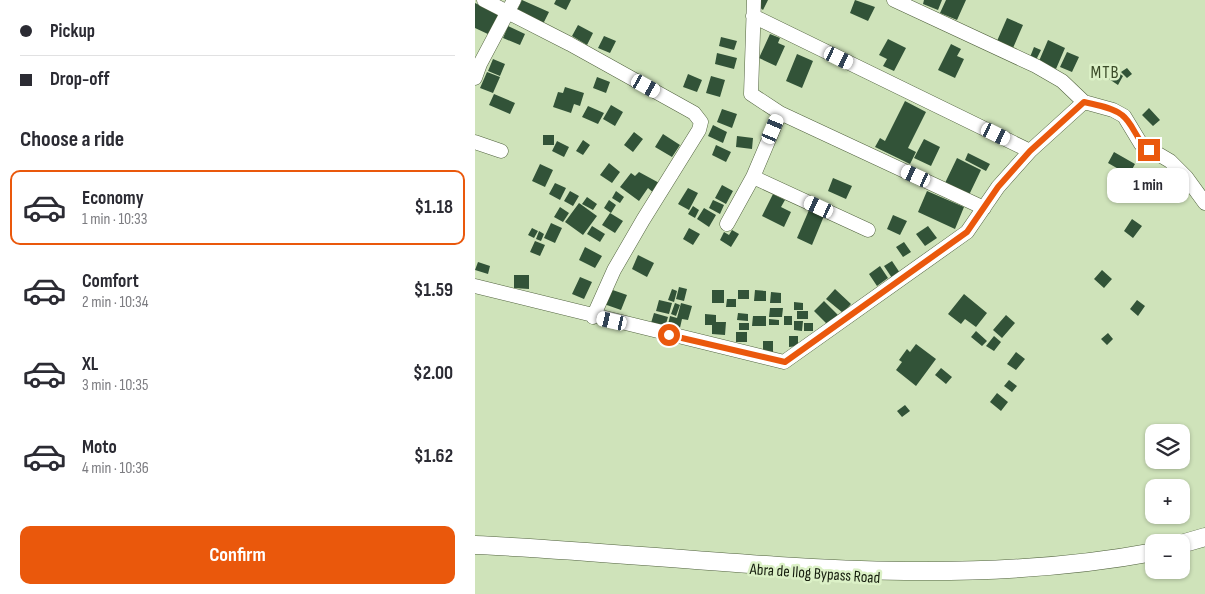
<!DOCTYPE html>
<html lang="en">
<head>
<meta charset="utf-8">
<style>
	:root { --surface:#fff; --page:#f7f7f7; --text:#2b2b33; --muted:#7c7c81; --line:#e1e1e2; --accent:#ea580c }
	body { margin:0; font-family:"Sofia Sans Condensed",sans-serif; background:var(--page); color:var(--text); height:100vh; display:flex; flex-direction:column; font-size:19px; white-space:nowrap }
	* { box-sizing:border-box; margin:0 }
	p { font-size:16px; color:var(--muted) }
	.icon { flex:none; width:28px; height:28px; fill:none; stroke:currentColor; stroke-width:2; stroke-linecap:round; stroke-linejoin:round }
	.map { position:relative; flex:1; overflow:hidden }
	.side { display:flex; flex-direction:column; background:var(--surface); width:475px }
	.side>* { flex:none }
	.guide { display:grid; align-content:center; height:110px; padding:0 20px; background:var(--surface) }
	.fabs { position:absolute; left:670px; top:424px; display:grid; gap:10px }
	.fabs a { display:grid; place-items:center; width:45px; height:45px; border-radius:10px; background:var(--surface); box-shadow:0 1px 4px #0004; font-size:25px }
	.end { position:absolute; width:22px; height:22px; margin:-11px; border:6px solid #ea580c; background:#fff; box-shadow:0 0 0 2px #fff }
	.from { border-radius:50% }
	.bubble { position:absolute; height:35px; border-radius:10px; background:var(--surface); box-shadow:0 1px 4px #0004; font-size:16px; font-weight:700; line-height:35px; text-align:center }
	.car { position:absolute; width:15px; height:30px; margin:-15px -8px; border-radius:6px; box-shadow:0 0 4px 1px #0007; background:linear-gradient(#fff 24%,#345 0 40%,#fff 0 76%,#345 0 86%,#fff 0) }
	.guide b { display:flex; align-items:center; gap:18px; height:48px; font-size:19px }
	.guide b+b { border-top:1px solid var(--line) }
	.guide i { width:12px; height:12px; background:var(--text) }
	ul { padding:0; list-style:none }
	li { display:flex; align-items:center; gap:15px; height:75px; margin:0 10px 8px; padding:0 10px; border:2px solid transparent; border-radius:10px }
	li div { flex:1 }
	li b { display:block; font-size:19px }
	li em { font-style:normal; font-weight:700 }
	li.current { border-color:var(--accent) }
	li>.icon { width:45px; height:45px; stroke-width:1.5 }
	h2 { padding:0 20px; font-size:22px; line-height:60px }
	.action { display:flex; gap:10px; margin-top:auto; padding:10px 20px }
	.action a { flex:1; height:58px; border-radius:10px; background:var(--accent); color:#fff; font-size:20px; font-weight:700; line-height:58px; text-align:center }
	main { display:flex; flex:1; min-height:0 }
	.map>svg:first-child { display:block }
	.building { fill:#325338 }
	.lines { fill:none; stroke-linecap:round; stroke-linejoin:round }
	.minor-casing { stroke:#51623e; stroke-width:15 }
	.major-casing { stroke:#51623e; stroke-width:19 }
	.minor { stroke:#fff; stroke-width:14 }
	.major { stroke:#fff; stroke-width:18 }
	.route { stroke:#ea580c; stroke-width:6 }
	.labels { text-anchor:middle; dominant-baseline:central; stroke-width:5; stroke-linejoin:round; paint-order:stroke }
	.street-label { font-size:16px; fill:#161d0e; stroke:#dcf1c7 }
	.neighbourhood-label { font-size:18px; letter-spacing:1px; fill:#3b4b28; stroke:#dcf1c7 }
</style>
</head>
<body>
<main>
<section class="side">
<div class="guide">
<b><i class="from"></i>Pickup</b>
<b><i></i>Drop-off</b>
</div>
<h2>Choose a ride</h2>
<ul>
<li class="current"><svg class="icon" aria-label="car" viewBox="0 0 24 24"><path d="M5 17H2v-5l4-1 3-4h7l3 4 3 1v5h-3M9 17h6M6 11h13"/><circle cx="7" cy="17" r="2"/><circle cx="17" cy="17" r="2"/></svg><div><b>Economy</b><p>1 min · 10:33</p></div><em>$1.18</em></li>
<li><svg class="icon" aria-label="car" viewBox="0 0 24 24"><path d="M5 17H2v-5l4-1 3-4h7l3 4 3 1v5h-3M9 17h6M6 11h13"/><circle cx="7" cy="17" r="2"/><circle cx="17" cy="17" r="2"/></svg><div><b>Comfort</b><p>2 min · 10:34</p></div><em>$1.59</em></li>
<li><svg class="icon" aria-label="car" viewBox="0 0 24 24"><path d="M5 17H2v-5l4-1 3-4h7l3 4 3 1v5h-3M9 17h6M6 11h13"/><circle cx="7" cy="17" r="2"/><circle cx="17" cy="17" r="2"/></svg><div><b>XL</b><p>3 min · 10:35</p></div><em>$2.00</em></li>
<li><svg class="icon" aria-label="car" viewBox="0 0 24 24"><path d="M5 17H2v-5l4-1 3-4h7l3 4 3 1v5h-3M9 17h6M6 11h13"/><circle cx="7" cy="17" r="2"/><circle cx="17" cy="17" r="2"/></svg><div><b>Moto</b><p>4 min · 10:36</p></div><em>$1.62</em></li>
</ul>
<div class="action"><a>Confirm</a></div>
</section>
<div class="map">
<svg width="730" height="594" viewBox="0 0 730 594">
	<rect width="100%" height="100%" fill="#cfe3ba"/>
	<path class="building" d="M47 0 74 12 67 26 41 12Z
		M81 0H96L91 10 79 4Z
		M283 0H293L288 10 283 6Z
		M380 0 400 7 393 21 375 13Z
		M449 0H467L463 10 448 4Z
		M471 0H491L482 20 465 13Z
		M0 3 24 14 15 35 0 28Z
		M532 18 548 25 538 48 522 41Z
		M103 25 118 33 112 45 97 36Z
		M33 26 50 34 45 45 28 38Z
		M295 34 305 38 303 43 310 46 301 66 284 58Z
		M129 36 141 41 135 53 123 48Z
		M246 37 262 41 259 50 244 46Z
		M413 39 431 48 419 71 408 66 412 59 404 55Z
		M573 40 590 48 581 69 564 61Z
		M476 44 486 49 482 56 489 59 480 78 463 70Z
		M559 47 566 50 561 60 555 57Z
		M592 52 604 57 597 72 585 67Z
		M242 53 262 58 259 69 240 64Z
		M322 54 338 61 327 88 311 81Z
		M18 59 30 64 25 76 13 71Z
		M652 68 657 74 652 78 646 72Z
		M640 71 648 76 643 85 634 79Z
		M12 72 25 77 18 93 5 88Z
		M213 74 227 80 222 92 208 87Z
		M236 76 250 80 245 97 231 93Z
		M122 77 135 82 131 93 118 88Z
		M90 87 109 93 105 106 99 104 96 113 78 107 83 92 88 93Z
		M19 94 40 103 35 114 14 105Z
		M430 101 451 112 433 148 441 152 435 164 400 147 405 138 410 141Z
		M136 105 148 112 140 126 128 119Z
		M113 106 129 113 123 124 107 117Z
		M674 108 685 120 678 126 667 115Z
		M247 109 262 114 257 128 242 122Z
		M238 125 252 132 248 143 233 136Z
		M159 132 168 139 158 152 149 145Z
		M188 134 205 145 197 157 180 147Z
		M68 135H79V145H68Z
		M262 136 278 138 277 149 261 147Z
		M449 139 465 147 456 166 439 158Z
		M108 140 115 145 108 155 101 151Z
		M82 141 94 147 89 157 77 151Z
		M241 145 256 152 251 162 237 155Z
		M639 152 660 164 654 175 633 163Z
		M493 153 515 164 511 171 490 160Z
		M482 158 506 170 494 195 470 183Z
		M134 163 145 172 137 183 125 175Z
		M65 164 78 170 70 187 57 181Z
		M164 172 188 185 181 195 173 188 164 201 145 187 156 173 160 176Z
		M358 178 377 186 371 199 353 191Z
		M80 183 91 188 85 200 74 194Z
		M247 185 258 191 251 204 240 198Z
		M213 188 223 193 214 210 203 204Z
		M95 191 104 196 98 206 89 201Z
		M141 191 149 197 145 203 137 198Z
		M452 191 489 207 480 229 443 212Z
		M298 194 310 200 306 207 316 212 309 227 287 216Z
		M112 197 122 204 118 210 107 204Z
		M134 200 141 205 136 213 129 208Z
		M238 200 249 205 245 214 234 208Z
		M104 203 122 216 108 235 90 222Z
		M218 206 224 210 220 218 213 214Z
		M85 207 94 213 88 222 79 217Z
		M229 208 241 215 234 227 222 219Z
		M334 210 349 216 337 245 322 238Z
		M135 213 148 221 140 233 127 225Z
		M418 215 432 221 425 235 412 229Z
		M657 219 667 226 658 238 649 231Z
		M76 223 87 228 80 243 69 238Z
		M117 226 130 234 125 242 112 234Z
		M453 226 462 238 450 246 441 234Z
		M57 228 63 231 59 238 53 235Z
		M214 228 225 234 218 245 208 239Z
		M257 230 264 234 256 247 245 240 249 232 254 235Z
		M64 231 69 234 66 241 61 239Z
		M60 241 70 245 65 256 55 252Z
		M429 242 436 252 428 257 421 247Z
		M110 247 127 256 120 268 104 260Z
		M163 255 179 263 172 277 157 269Z
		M417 261 425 273 417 278 409 266Z
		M3 262 15 266 13 274 0 270Z
		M405 266 413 278 402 286 394 274Z
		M627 270 637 279 629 288 619 279Z
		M39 275H54V289L39 288Z
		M105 277 117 282 109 299 97 294Z
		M204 287 212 289 209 301 201 299Z
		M132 288 152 295 146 310 126 303Z
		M197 289 202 291 199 302 193 300Z
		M360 289 376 304 368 313 351 299Z
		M237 290H249V303H237Z
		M263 290H274V299H263Z
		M280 290 291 291V301H279Z
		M296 292 306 293V303H295Z
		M489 294 512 313 501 327 490 319 486 324 473 314Z
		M252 299H261V307H251Z
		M184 300 197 303 194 314 181 311Z
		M662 300 670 306 663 316 655 309Z
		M349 301 363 315 353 325 339 311Z
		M319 302 328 303V310H319Z
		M200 303 205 305 201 316 196 314Z
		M206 303 217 306 213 320 207 319 204 332 192 329 195 316 202 318Z
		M295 308H308L307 317H294Z
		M322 311H333V319H322Z
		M179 313 193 317 190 327 176 323Z
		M263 313 273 314V321L262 320Z
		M230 314 241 315V322H251L250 335 237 334V325H230Z
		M531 315 540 323 527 338 518 330Z
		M278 316H291V326H277Z
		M309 316H317V325H309Z
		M294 319 304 320V325H294Z
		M319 321H328L327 331 319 330Z
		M264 323H274V330H264Z
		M329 323H338V331H329Z
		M501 331 512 341 507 346 496 337Z
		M261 332H272V342H261Z
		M633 333 638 339 632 345 626 339Z
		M314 336H323V346L314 347Z
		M519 336 526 342 519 351 511 346Z
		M288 341H298V353H288Z
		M441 344 461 359 441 386 421 370 427 362 424 360 432 349 435 352Z
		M541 352 550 359 541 370 532 364Z
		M466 368 477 377 471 384 460 375Z
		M534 380 542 386 537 392 529 386Z
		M522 393 533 402 526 411 515 402Z
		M430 405 435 411 427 417 422 411Z"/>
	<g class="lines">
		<g class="minor-casing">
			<path id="minor" d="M9 0 95 44 219 113 226 122 224 130 168 220 139 270 118 317
				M279 0 276 94 305 113 509 208
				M419 0 561 66 587 81 609 102 638 110 649 116 666 144 695 161 711 177 730 203
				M278 16 555 151
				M0 78 5 64 39 0
				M0 142 26 151
				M278 177 393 230
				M252 224 278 177 305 113
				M0 286 309 362 492 232 523 187 555 151 609 102"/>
		</g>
		<g class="major-casing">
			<path id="major" d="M706 544 730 537
				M0 545C225 555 457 594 679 552"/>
		</g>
		<use href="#minor" class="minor"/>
		<use href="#major" class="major"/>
	</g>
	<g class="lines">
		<path class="route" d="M194 335 310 362 492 232 523 187 555 151 609 102C621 105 637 107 647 115 659 124 661 141 674 150"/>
	</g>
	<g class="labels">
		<g class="street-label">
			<text transform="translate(340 574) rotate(4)">Abra de Ilog Bypass Road</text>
		</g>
		<g class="neighbourhood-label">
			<text x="630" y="72">MTB</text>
		</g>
	</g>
</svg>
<div class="fabs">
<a><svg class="icon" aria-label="layers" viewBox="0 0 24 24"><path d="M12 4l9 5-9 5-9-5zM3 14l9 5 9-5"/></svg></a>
<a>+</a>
<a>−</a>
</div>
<i class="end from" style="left:194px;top:335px"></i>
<i class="end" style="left:674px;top:150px"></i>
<div class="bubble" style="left:632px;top:168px;width:82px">1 min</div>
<i class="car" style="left:364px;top:58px;rotate:116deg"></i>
<i class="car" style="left:171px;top:86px;rotate:119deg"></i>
<i class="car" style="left:298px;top:129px;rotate:23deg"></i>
<i class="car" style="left:521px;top:134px;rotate:116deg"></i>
<i class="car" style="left:441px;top:176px;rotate:295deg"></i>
<i class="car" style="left:344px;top:207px;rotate:295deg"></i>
<i class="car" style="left:137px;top:321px;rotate:283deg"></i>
</div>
</main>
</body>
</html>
